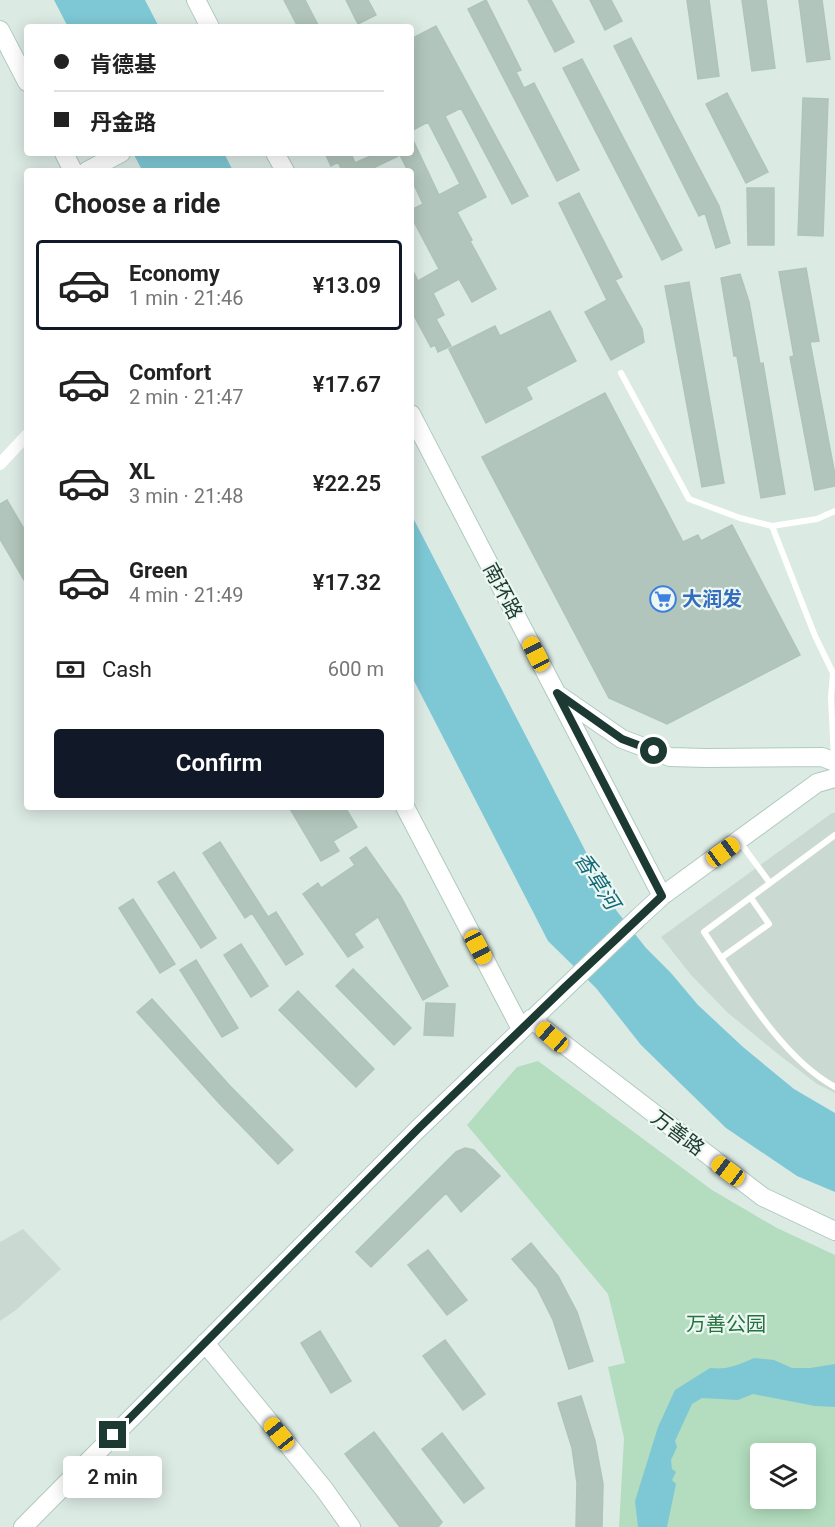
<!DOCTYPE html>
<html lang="en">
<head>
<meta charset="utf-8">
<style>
	:root { --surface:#fff; --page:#f6f6f6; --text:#222; --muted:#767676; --line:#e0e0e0; --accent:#111827 }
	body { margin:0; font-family:Roboto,"Noto Sans SC",sans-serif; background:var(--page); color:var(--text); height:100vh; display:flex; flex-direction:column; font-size:22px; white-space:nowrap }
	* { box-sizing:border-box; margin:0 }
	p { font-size:20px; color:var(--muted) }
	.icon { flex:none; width:33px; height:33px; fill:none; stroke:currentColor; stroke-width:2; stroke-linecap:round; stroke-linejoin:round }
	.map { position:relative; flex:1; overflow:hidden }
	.drawer { position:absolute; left:24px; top:168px; width:390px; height:642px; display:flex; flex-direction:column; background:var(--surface); border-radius:6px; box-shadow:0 3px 15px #0003 }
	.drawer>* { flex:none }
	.banner { position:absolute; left:24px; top:24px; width:390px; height:132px; border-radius:6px; box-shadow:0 3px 15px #0003; display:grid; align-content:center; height:132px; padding:0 30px; background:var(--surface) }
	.controls { position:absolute; left:750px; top:1443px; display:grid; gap:12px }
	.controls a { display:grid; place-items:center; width:66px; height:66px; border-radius:6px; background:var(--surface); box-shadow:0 3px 15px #0003; font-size:30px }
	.end { position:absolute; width:27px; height:27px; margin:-14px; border:8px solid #1d3a32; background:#fff; box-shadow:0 0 0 3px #fff }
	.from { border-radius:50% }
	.bubble { position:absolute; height:42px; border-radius:6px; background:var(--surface); box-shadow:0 3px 15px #0003; font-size:20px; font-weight:600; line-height:42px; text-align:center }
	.car { position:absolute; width:18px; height:36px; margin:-18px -9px; border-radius:8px; box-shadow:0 0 4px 2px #0007; background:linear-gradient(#f5c518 24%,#345 0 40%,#f5c518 0 76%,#345 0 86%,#f5c518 0) }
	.banner b { display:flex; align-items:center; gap:21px; height:57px; font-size:22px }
	.banner b+b { border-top:2px solid var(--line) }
	.banner i { width:15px; height:15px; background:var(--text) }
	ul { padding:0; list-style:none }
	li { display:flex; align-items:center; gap:18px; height:90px; margin:0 12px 9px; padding:0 18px; border:3px solid transparent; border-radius:6px }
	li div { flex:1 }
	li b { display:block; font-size:22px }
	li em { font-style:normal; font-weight:600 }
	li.on { border-color:var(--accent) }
	li>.icon { width:54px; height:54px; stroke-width:1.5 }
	h2 { padding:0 30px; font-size:27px; line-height:72px }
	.pay { display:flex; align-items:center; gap:15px; height:66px; padding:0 30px; font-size:22px }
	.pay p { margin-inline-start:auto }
	.cta { display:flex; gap:12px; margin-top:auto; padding:12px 30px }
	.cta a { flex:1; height:69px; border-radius:6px; background:var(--accent); color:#fff; font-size:24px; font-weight:600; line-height:69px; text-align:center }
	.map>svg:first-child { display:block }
	.built { fill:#cadad2 }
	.green { fill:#b3ddbe; fill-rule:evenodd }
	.water { fill:#7ec8d5 }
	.building { fill:#b1c5bc; stroke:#aec4bb; stroke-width:1.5 }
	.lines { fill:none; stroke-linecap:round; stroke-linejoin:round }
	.secondary-casing { stroke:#afcac0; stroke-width:20 }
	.lane { stroke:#fff; stroke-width:6 }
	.street { stroke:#fff; stroke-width:12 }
	.secondary { stroke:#fff; stroke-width:18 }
	.route { stroke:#1d3a32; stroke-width:8 }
	.labels { text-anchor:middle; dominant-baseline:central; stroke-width:4.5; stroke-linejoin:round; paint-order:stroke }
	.street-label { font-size:20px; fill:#1d3a32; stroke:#ecf7f1 }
	.shop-label { font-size:20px; font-weight:bold; fill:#366cbe; stroke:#ecf7f1; text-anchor:start }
	.park-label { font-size:20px; fill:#257342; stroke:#ecf7f1 }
	.water-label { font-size:21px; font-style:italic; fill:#146979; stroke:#ecf7f1 }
</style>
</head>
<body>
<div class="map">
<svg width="835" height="1527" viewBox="0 0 835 1527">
	<rect width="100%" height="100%" fill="#dceae4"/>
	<path class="built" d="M832 813H835V1093L817 1084 778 1054 728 1013 691 975 661 937Z
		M23 1229 61 1269 16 1310 0 1321V1242Z"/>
	<path class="green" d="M538 1061 712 1190 777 1228 835 1255V1527H619L624 1438 608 1367 625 1363 608 1294 467 1125 517 1067ZM760 1454H806V1498H760Z"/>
	<path class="water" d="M54 0H145L159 27H68Z
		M133 153H224L233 171H148L141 168Z
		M411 514 616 910 646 948 671 973 698 1005 743 1047 794 1089 835 1113V1192L797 1176 726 1128 641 1045 596 988 548 941 411 675Z
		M754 1358 774 1360 792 1368H810L835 1364V1407L815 1406 753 1394 738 1400 702 1398 692 1404 675 1441 677 1447 671 1460 672 1469 676 1472 672 1480 676 1484 667 1527H638L635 1501 658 1427 675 1390 710 1368C727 1370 738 1365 754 1358Z"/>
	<path class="building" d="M284 0H305L319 27H298Z
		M346 0H368L376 15 358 24Z
		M486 0 521 70 516 72 524 88 534 83 579 170 557 181 468 9Z
		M528 0H551L574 42 555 52Z
		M590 0H611L622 21 605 30Z
		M687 0H709L719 76 698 79Z
		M742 0H766L775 68 752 71Z
		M799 0H822L830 59 807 62Z
		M436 26 528 196 512 204 461 108 445 116 486 197 457 212 472 240 470 241 496 289 472 302 459 279 433 293 444 315 436 319 451 346 438 352 435 345 431 347 411 310V267L418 281 439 269 411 216V210L423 204 411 178V171H408L400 155 367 171H340L342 170 338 162 331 166 325 153H358L352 156 355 163 377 153H411V136L439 195 460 184 428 122 411 131V39Z
		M631 38 719 206 730 243 716 248 705 213 699 216 614 46Z
		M582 59 682 250 662 260 563 68Z
		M727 93 768 172 746 183 706 104Z
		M803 98 828 99 823 236 798 235Z
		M747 188H774V245H748Z
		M579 193 622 277 615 280 642 329 644 342 611 360 585 312 607 300 559 203Z
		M806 268 819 341 810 342 835 475V486L815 490 790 357 794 356 779 272Z
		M740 274 749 302 760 364 763 363 785 494 761 498 737 356H734L721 278Z
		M689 282 724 483 702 487 665 286Z
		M550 311 576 361 526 387 532 399 486 423 449 349 495 326 500 336Z
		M605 393 683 542 698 535 701 541 732 525 800 655 667 724 609 698 482 457Z
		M7 500 27 534V585L0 539V504Z
		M289 807H345L357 827 333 841 339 851 321 861Z
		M220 842 268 917 276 912 303 954 286 965 252 913 245 918 203 853Z
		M366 847 401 897 448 986 423 1000 378 917 354 934 363 947 348 957 303 894 318 883 321 888 355 865 350 858Z
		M174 872 216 938 201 948 158 882Z
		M133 899 175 964 160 973 119 908Z
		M241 944 268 986 251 997 224 955Z
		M196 960 238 1028 222 1037 180 970Z
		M353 969 411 1028 394 1045 336 986Z
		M298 991 374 1069 356 1087 279 1010Z
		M152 999 230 1086 293 1150 278 1164 219 1103 137 1012Z
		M426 1003 455 1004 453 1036 424 1035Z
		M465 1148 474 1150 500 1176 461 1212 446 1193 371 1267 356 1252 456 1152Z
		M531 1243 558 1276 577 1312 593 1361 569 1369 553 1320 537 1288 512 1259Z
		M428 1250 467 1300 447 1315 408 1265Z
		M320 1331 351 1381 331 1393 301 1343Z
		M445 1340 485 1394 463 1410 423 1356Z
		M581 1396 595 1441 603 1484 602 1527H576L577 1483 572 1448 558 1403Z
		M374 1432 442 1522 438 1527H400L345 1454Z
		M442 1433 484 1488 464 1503 422 1449Z"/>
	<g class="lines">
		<g class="secondary-casing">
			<path id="secondary" d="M196 0 210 27
				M0 30 27 82
				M64 153 73 171
				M275 153 285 171
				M87 171 121 153
				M411 414 662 896
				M560 696 622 739 670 757 706 758 822 757 835 762
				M405 807 521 1029
				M531 1019 763 1197 835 1231
				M205 1343 324 1489 351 1527
				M23 1527 418 1129 638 918 662 896 817 783 835 778"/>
		</g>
		<path class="lane" d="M621 373 689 499 740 518 772 526 815 636 833 673 831 698 834 759
			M772 526 817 519 835 511
			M835 835 704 932C738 982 780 1057 835 1087
			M739 841 770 883
			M721 958 769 924 751 898"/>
		<path class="street" d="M0 464 27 435"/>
		<use href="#secondary" class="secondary"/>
	</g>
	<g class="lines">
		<path class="route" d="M113 1435 418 1129 564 988 662 896 557 693 622 739 654 751"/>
	</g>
	<defs>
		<g id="supermarket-ring" transform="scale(1.35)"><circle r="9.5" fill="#ecf7f1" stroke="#3f7fe0" stroke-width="1.5"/><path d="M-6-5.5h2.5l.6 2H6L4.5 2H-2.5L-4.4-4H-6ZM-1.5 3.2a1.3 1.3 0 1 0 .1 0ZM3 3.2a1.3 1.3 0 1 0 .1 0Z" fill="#3f7fe0"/></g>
	</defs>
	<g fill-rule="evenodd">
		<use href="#supermarket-ring" x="663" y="599"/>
	</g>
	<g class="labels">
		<g class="street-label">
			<text transform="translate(503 591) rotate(62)">南环路</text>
			<text transform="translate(678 1133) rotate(37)">万善路</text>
		</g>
		<g class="shop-label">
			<text x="682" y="599">大润发</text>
		</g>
		<g class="park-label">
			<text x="726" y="1324">万善公园</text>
		</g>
		<g class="water-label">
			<text transform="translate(597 881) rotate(57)">香草河</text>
		</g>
	</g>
</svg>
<div class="controls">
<a><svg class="icon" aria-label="layers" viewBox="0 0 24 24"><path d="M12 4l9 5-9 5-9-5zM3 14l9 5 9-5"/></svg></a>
</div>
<i class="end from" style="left:654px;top:751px"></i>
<i class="end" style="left:113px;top:1435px"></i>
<div class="bubble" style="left:63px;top:1456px;width:99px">2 min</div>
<i class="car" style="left:536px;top:654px;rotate:333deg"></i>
<i class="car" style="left:723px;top:852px;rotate:54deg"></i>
<i class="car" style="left:478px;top:947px;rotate:152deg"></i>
<i class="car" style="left:552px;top:1037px;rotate:311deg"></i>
<i class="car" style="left:728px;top:1171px;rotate:307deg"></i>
<i class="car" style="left:279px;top:1434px;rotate:321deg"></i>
<div class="banner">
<b><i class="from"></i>肯德基</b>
<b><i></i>丹金路</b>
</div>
<section class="drawer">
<h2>Choose a ride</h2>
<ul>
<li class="on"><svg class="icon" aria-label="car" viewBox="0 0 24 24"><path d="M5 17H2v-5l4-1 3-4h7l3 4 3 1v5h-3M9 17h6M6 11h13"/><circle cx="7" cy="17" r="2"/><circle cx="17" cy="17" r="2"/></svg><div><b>Economy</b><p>1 min · 21:46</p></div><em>¥13.09</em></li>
<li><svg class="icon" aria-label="car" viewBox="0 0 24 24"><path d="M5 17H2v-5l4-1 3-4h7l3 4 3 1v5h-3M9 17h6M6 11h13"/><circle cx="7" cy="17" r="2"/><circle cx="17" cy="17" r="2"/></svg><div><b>Comfort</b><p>2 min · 21:47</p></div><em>¥17.67</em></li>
<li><svg class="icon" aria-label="car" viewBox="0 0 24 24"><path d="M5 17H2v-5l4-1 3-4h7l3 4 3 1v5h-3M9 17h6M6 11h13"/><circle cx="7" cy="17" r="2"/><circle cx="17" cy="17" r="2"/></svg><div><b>XL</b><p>3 min · 21:48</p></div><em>¥22.25</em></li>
<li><svg class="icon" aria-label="car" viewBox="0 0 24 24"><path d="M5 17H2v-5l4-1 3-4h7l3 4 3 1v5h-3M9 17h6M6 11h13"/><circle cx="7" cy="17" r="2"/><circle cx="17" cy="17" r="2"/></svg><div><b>Green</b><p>4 min · 21:49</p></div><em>¥17.32</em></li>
</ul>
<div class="pay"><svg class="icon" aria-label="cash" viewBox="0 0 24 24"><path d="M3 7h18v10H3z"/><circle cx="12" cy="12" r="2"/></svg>Cash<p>600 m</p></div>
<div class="cta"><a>Confirm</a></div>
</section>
</div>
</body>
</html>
